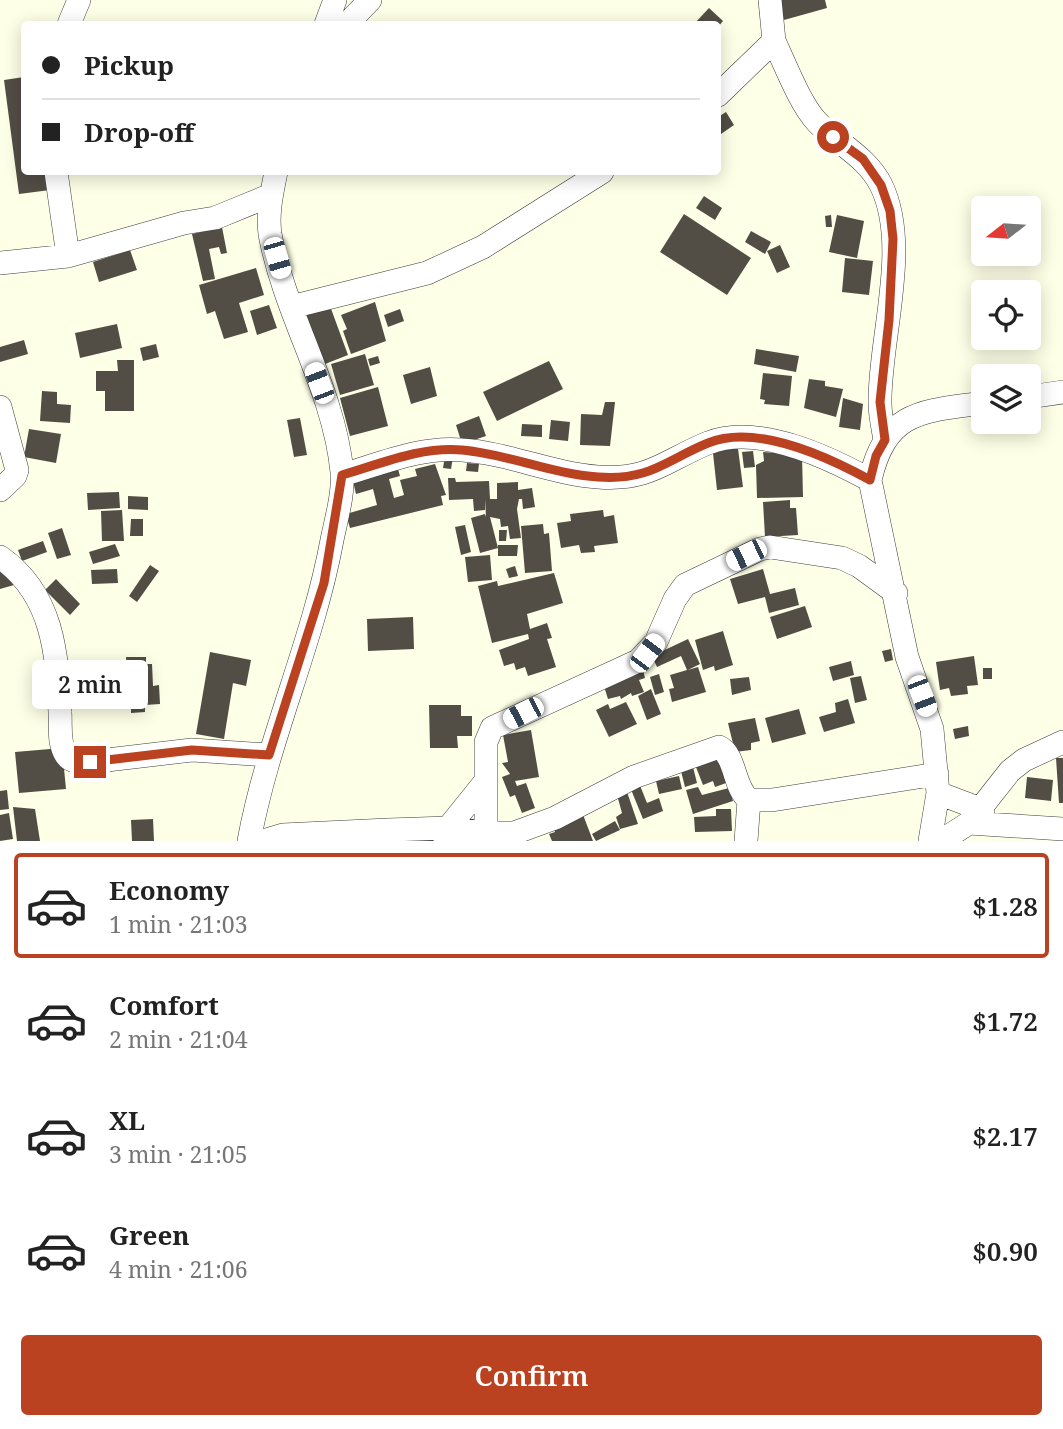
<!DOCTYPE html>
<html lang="en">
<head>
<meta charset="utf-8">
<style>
	:root { --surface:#fff; --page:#f2f2f2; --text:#222; --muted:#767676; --line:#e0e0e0; --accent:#ba4221 }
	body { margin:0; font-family:"Noto Serif",serif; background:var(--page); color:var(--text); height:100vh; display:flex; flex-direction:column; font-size:26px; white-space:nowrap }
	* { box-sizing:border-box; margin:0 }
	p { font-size:23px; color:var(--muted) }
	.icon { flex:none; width:38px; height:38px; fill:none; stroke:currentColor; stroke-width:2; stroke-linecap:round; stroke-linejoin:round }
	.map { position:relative; height:841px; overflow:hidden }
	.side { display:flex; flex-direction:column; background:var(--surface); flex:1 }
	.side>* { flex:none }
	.banner { position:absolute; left:21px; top:21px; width:700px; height:154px; border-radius:7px; box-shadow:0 4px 18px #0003; display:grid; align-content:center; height:154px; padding:0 21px; background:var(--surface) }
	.needle { width:46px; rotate:253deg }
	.tools { position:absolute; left:971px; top:196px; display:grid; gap:14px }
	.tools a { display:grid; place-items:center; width:70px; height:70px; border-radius:7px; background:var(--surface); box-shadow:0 4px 18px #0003; font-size:35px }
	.end { position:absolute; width:32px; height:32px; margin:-16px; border:9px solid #ba4221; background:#fff; box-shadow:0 0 0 4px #fff }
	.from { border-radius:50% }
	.bubble { position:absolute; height:49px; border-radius:7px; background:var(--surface); box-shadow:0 4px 18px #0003; font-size:23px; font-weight:600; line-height:49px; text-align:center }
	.car { position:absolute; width:21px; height:42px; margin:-21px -10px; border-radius:9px; box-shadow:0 0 5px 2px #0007; background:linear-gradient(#fff 24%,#345 0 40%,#fff 0 76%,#345 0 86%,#fff 0) }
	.banner b { display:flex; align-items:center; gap:24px; height:66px; font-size:26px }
	.banner b+b { border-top:2px solid var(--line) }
	.banner i { width:18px; height:18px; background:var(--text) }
	ul { padding:12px 0 0; list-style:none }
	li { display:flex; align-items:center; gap:21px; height:105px; margin:0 14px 10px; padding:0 7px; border:4px solid transparent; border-radius:7px }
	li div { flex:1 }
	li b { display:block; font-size:26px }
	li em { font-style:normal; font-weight:600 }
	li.selected { border-color:var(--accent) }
	li>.icon { width:63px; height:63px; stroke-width:1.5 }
	.action { display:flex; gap:14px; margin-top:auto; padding:14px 21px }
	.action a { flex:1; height:80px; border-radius:7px; background:var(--accent); color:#fff; font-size:28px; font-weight:600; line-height:80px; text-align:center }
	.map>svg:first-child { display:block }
	.building { fill:#524e46 }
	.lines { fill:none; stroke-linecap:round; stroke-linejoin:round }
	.minor-casing { stroke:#3d3d3d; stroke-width:24 }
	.minor { stroke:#fff; stroke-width:23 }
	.route { stroke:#ba4221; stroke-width:9 }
</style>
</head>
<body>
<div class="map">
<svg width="1063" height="841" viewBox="0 0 1063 841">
	<rect width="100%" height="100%" fill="#fdffe6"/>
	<path class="building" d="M778 0H825L827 8 784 20Z
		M709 8 723 21 718 27V24H694Z
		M24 77V172H48L50 190 19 194 4 80Z
		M726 112 734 125 721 134 718 117Z
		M704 196 722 208 715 220 696 208Z
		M684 214 751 258 727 295 660 252Z
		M831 215 832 227H826L825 216Z
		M837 215 864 221 857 258 829 252Z
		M222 227 227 253 221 254 219 247 209 249 215 279 203 281 192 234Z
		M751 231 771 242 765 254 745 242Z
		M780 245 790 267 777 273 767 251Z
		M130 250 137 270 99 282 93 262Z
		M845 258 873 261 869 295 842 292Z
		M256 268 264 295 239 303 248 332 224 339 215 311 207 314 199 285Z
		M375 302 386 341 351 354 343 331 347 329 341 315Z
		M269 305 277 328 257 335 250 311Z
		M330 306 348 355 320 366 301 317Z
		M400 309 404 321 388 327 384 315Z
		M117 324 122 348 80 358 75 333Z
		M24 340 28 354 0 362V347Z
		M156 344 159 357 143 361 140 348Z
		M756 349 799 356 796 372 754 364Z
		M365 354 374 385 340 395 331 364Z
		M378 356 380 363 370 366 368 359Z
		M117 360H134V411H105V391H96V371H118Z
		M549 361 563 389 497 421 483 392Z
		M430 367 437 396 411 404 403 375Z
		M763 373 792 376 789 406 764 404 765 400 760 399Z
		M809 379 825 381V386L843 389 836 417 804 408Z
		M378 387 388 426 350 436 340 398Z
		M42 391 57 392V404L71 405 70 423 40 421Z
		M843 398 863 404 860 430 839 427Z
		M605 402H615L610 446 580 445 581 414 602 415Z
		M479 416 486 436 462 444 456 425Z
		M300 418 307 455 294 457 287 420Z
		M551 420 570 422 568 441 549 439Z
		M522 424 542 425V437L521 436Z
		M29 429 61 434 56 463 24 457Z
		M737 441 743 487 717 490 712 444Z
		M753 451 755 467 744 468 742 452Z
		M763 452 802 455 803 497 757 498 756 465 764 461Z
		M445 456 453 457 451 469 443 468Z
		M396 462 400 476 389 479 394 498 404 495 400 480 417 476 415 469 435 464 446 495 441 496 443 505 350 528 346 514 377 505 373 489 356 494 351 473Z
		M467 463 479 464 478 472 466 471Z
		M448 478H455L456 482 489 481 490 499H497V483L518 482V490L532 488 535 507 523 509 522 499H519L517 509 521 538 510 539 508 526 501 527 500 519 490 517 498 548 480 553 471 518 485 514 486 517 485 499V510L474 511 473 499 449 500Z
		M119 492 120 508 88 510 87 493Z
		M128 496 148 497V510L128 509Z
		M790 500V508H796L798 535 765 537 763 502Z
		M122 510 124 541H102L101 511Z
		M603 510 604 517 614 515 618 543 594 546 595 552 581 553 579 545 561 548 557 523 571 521 570 514Z
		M131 519H143V536H130Z
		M543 524 544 534 549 533 552 571 525 573 521 526Z
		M465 525 471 552 461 555 455 527Z
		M62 528 71 555 57 559 48 533Z
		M499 530H507L506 541H499Z
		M43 541 47 552 22 561 18 550Z
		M115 544 120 556 93 564 89 552Z
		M498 545H518L517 556H498Z
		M490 555 492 580 468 582 465 557Z
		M150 565 159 571 137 602 129 596Z
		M515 566 518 576 509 578 506 569Z
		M8 569 14 585 0 589V571Z
		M117 569 118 583 92 584 91 570Z
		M763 569 770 594 795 588 799 605 769 613 765 597 738 604 730 579Z
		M554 573 563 603 527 614 530 629 547 623 552 638 547 639 556 667 528 676 525 667 516 670 514 663 504 666 499 650 529 639 528 634 492 643 478 586 497 581 498 586Z
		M56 579 80 604 70 615 45 590Z
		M805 606 812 627 777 639 770 617Z
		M413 617 414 649 368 651 367 619Z
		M723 631 733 665 715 671 714 666 703 670 695 640Z
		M688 639 700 664 688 670 698 667 706 692 672 702 669 689 674 688 670 675 687 670 681 656 657 667 652 656Z
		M891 649 893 660 885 662 882 651Z
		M210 652 251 660 246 686 233 683 224 739 196 734Z
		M974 656 978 685 967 686 968 694 951 696 949 688 940 690 936 662Z
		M126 657H146V664H152L153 686 159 685 160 704 145 705V712L131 713V698H116L115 678H127Z
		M851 661 854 675 833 681 829 667Z
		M642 666 645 678 639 680 644 692 632 696 631 693 621 699 620 696 608 699 603 683Z
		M983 668H992V679H983Z
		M659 674 664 692 655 695 650 677Z
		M861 676 867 700 855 703 850 678Z
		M749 677 751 690 732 695 730 679Z
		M651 689 661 714 647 720 638 696Z
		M848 699 855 723 824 732 819 717 836 712 835 703Z
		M626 702 637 724 609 737 596 710 608 704 610 709Z
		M429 705H461V716H472V736H457L458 748H430Z
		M799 709 806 734 772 743 765 718Z
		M755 718 760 741 751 743V750L735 752 728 723Z
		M968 726 969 736 955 739 953 729Z
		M531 730 539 777 515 781 517 786 526 783 535 808 522 813 515 795 510 797 502 777 510 774 502 763 508 762 503 735Z
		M62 748 66 789 19 793 15 752Z
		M718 753 729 782 715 787 713 781 703 785 694 762Z
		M1056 758H1063V803H1059Z
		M692 763 697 783 685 787 680 767Z
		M679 776 682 789 659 794 656 781Z
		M1027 777 1053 780 1051 801 1025 798Z
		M639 783 647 803 659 798 663 811 643 819 630 787Z
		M698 787 702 795 729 788 733 801 693 814 686 790Z
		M7 790 9 809 0 810V791Z
		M627 792 638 824 620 829 616 817 622 813 617 795Z
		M13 807 35 809 40 841H17Z
		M716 809H731L732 831 695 832 694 817 716 816Z
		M582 812 593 841H552L549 834 555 832 552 824Z
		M9 813 13 839 0 841V815Z
		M153 819 154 841H132L131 820Z
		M615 821 620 830 596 841 592 834Z"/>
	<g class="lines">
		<g class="minor-casing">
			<path id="minor" d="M69 24 79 0
				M326 24 335 0
				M347 24 370 0
				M774 41C785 64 800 104 817 122 838 144 867 157 881 185 911 246 879 339 880 403 880 415 883 428 885 440
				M718 95 774 41 770 0
				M56 172 68 256
				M0 263 68 256 184 223 215 218 271 195
				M291 307 427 273 483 247 602 172
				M1029 397 1063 392
				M0 407 17 470 15 476 0 490
				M342 475C380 464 422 446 462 450 508 453 553 474 598 477 650 481 666 460 708 443 757 423 828 457 870 480
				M0 557C53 594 57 653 60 712 61 725 58 743 66 755 71 763 82 762 90 762L192 750 269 755
				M938 793 983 810
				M969 823 1063 829
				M486 833V742L492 728 638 661 656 642 675 599 685 585 760 549 770 547 842 558 859 566 896 593
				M445 839 448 828 485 782
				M249 841C268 738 313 643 332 540 336 520 344 493 342 472 334 389 285 316 270 234 267 213 272 192 276 172
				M263 841 283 835 388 830 448 828 486 833H514L555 818 634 777 719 747C736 755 733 787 749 800H772L937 774
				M746 841 749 800
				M930 841 938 793 932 729 907 657 870 480C886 411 921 411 984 403
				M941 841 969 823 1010 771 1024 760 1063 742"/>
		</g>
		<use href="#minor" class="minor"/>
	</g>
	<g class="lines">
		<path class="route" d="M90 762 192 750 269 755 324 583 342 475C380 464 422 446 462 450 508 454 552 474 598 477 650 481 666 460 708 443 757 423 828 457 870 480L876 456 885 440 880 402 889 320 893 239 890 211 881 185 863 159 833 137"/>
	</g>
</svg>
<div class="tools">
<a><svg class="needle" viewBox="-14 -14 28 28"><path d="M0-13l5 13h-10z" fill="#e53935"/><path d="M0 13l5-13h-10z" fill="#767676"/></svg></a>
<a><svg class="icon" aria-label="locate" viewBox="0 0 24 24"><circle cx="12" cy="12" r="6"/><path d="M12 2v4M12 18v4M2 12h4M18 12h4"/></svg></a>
<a><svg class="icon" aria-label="layers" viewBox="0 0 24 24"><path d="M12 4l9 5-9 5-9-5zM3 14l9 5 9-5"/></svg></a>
</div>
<i class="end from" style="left:833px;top:137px"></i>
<i class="end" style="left:90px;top:762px"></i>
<div class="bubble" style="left:32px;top:660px;width:116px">2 min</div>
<i class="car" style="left:277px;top:258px;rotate:164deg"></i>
<i class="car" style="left:319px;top:383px;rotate:339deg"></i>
<i class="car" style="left:746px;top:555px;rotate:244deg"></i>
<i class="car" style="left:647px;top:653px;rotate:37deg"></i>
<i class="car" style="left:922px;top:696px;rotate:159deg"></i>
<i class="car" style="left:523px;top:713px;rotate:243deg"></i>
<div class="banner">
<b><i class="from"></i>Pickup</b>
<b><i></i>Drop-off</b>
</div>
</div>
<section class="side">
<ul>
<li class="selected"><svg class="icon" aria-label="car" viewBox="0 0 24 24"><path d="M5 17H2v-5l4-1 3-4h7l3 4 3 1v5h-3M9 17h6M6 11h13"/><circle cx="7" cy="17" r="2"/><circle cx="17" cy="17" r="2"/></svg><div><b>Economy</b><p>1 min · 21:03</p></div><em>$1.28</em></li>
<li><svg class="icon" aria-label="car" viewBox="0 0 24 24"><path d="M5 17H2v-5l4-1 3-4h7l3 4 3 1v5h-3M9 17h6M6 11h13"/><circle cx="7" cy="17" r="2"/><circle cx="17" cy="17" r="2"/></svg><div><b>Comfort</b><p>2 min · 21:04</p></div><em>$1.72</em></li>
<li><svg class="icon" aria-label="car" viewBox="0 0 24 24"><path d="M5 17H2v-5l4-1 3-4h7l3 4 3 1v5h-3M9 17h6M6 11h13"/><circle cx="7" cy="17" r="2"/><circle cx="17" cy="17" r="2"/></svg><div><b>XL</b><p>3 min · 21:05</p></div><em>$2.17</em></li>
<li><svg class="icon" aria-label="car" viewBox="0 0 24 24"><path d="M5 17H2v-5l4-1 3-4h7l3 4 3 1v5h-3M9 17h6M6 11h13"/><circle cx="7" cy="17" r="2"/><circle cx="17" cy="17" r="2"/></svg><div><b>Green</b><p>4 min · 21:06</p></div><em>$0.90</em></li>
</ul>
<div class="action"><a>Confirm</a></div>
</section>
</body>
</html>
